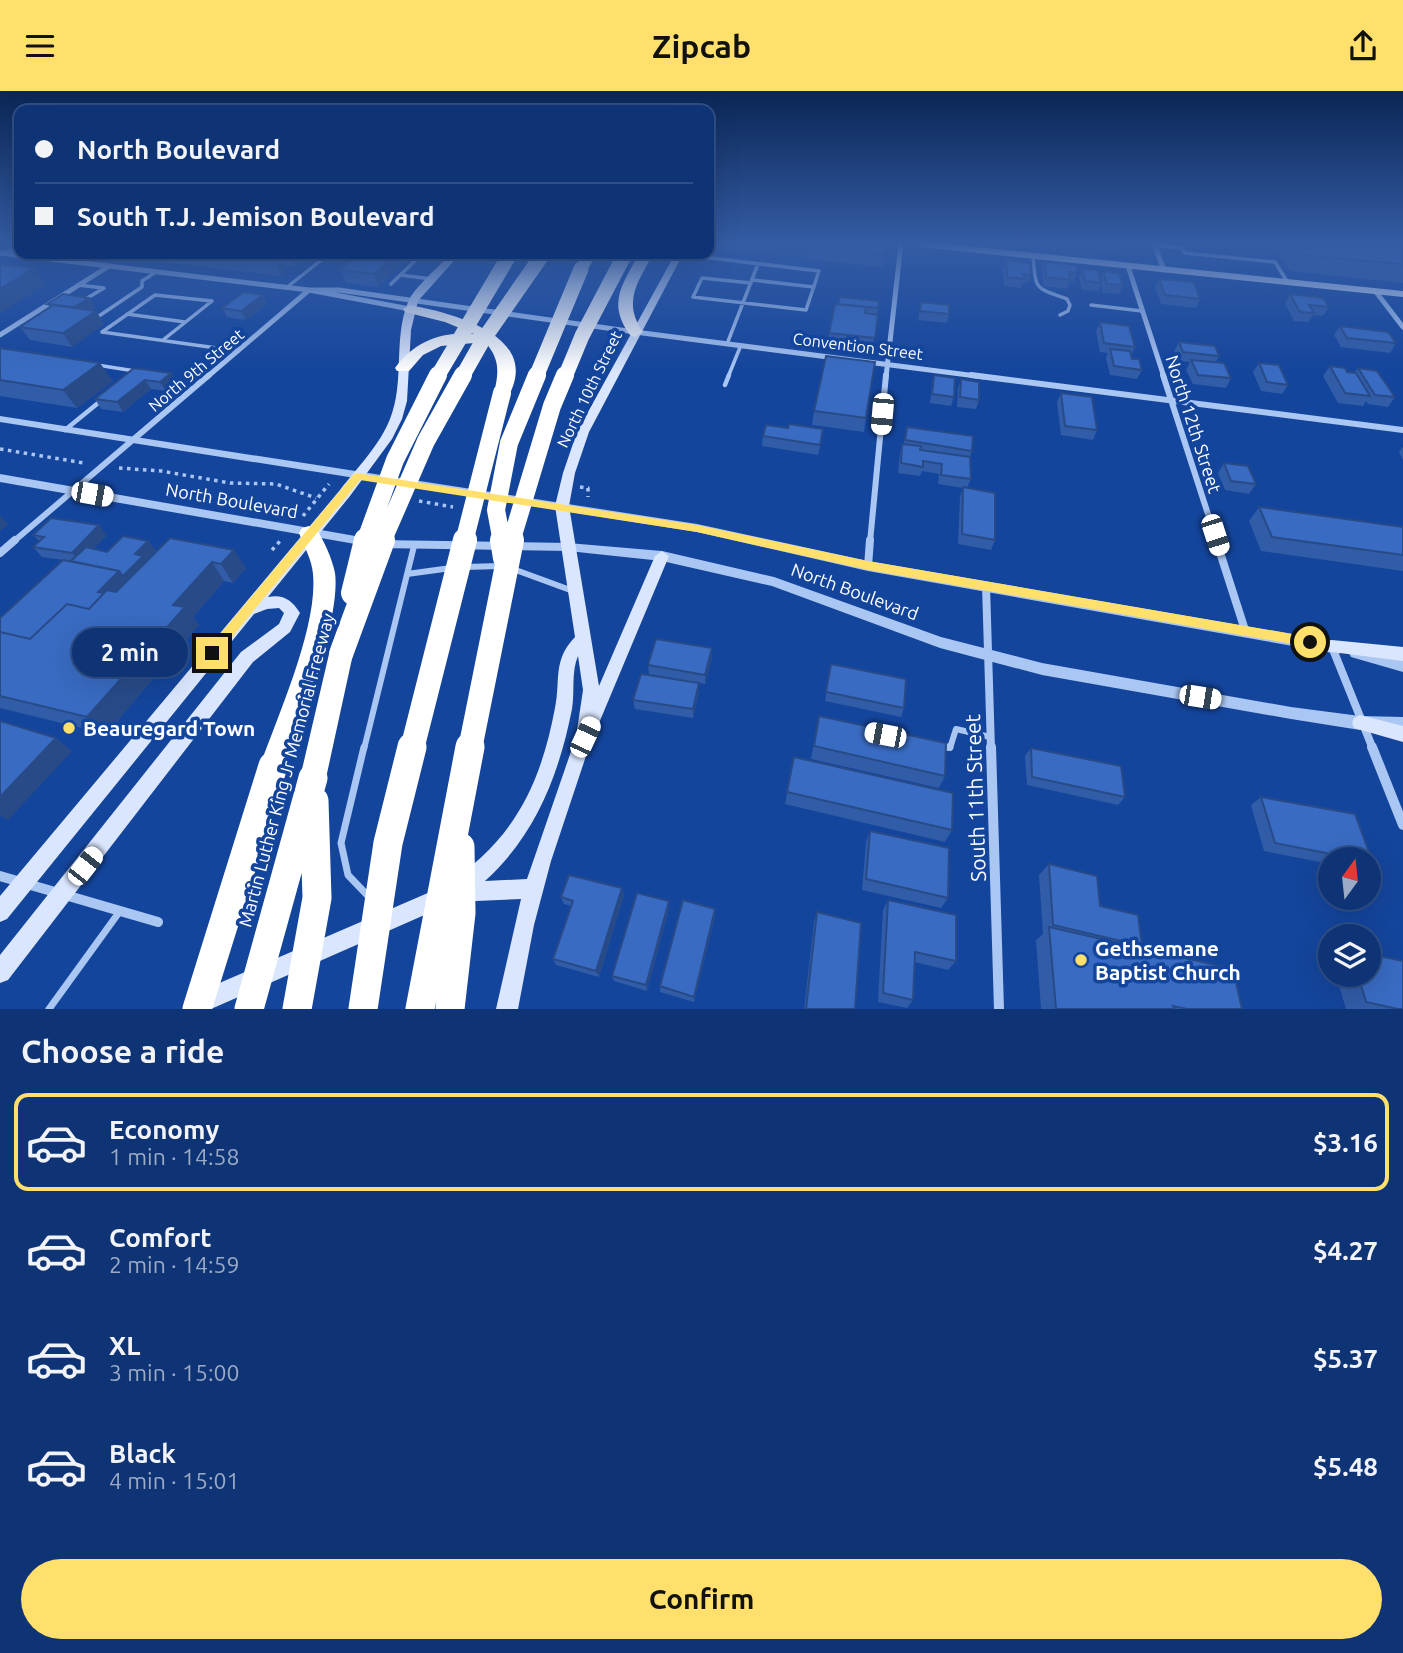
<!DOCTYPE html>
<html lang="en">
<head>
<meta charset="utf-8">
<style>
	:root { --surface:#0f3475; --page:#183c7a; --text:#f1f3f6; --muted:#9baac5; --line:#2f4f87; --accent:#ffe06d }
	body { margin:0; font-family:Ubuntu,sans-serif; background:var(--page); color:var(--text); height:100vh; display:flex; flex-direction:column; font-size:26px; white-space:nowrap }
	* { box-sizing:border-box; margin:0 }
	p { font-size:23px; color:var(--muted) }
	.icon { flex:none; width:38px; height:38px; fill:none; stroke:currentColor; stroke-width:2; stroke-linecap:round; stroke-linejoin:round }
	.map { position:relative; height:918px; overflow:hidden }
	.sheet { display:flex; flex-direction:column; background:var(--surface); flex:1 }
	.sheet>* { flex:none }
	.banner { position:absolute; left:14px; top:14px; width:700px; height:154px; border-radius:14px; box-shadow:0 7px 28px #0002,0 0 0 2px var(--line); display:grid; align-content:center; height:154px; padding:0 21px; background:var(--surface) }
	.needle { width:46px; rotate:15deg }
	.buttons { position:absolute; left:1318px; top:756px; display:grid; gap:14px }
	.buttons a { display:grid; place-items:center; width:63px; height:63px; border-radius:50%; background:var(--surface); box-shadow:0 7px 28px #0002,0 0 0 2px var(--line); font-size:35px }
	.end { position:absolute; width:32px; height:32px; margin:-16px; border:9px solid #ffe06d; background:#111; box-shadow:0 0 0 4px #111 }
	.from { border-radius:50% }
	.bubble { position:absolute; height:49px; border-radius:24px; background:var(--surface); box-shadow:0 7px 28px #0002,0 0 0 2px var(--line); font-size:23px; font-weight:700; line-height:49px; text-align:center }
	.car { position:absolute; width:21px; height:42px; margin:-21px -10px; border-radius:9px; box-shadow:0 0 5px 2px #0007; background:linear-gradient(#fff 24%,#345 0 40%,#fff 0 76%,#345 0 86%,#fff 0) }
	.banner b { display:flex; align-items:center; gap:24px; height:66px; font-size:26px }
	.banner b+b { border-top:2px solid var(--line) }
	.banner i { width:18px; height:18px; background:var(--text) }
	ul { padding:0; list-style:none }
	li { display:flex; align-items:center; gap:21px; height:98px; margin:0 14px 10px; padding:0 7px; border:4px solid transparent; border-radius:14px }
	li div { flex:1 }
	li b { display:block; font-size:26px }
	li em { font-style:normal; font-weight:700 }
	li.active { border-color:var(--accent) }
	li>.icon { width:63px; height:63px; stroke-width:1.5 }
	h2 { padding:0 21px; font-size:32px; line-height:84px }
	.cta { display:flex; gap:14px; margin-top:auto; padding:14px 21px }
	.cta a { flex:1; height:80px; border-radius:42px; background:var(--accent); color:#111; font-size:28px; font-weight:700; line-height:80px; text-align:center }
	header { display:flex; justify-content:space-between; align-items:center; height:91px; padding:0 21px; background:var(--accent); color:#111; font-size:32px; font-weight:700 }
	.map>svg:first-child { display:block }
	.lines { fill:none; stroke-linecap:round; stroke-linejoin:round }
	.path { stroke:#aac6f3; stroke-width:3.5; stroke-dasharray:3.5 4.5; stroke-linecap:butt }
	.service-far3 { stroke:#aac6f3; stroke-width:3.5 }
	.service-far2 { stroke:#aac6f3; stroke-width:4.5 }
	.service-far1 { stroke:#aac6f3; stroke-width:6 }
	.service { stroke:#aac6f3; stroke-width:7 }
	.minor-far3 { stroke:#aac6f3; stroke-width:5 }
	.minor-far2 { stroke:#aac6f3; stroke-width:6 }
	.minor-far1 { stroke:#aac6f3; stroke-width:8 }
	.minor { stroke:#aac6f3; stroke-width:10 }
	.tertiary { fill:#aac6f3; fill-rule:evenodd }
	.secondary { fill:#dae6fd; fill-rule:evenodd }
	.motorway { fill:#fff; fill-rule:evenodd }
	.motorway-bridge-far3 { stroke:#fff; stroke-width:15 }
	.motorway-bridge-far2 { stroke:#fff; stroke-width:18 }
	.motorway-bridge-far1 { stroke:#fff; stroke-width:24 }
	.motorway-bridge { stroke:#fff; stroke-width:29 }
	.wall { fill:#315ca7 }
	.shaded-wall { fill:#284b88 }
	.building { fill:#396bc2; stroke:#284b88; stroke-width:2 }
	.route { fill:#ffe06d }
	.poi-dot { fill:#ffe06d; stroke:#14459c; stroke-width:2.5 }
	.labels { text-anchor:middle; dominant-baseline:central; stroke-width:7; stroke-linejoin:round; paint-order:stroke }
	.far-street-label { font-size:16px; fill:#fff; stroke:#14459c }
	.street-label { font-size:18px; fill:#fff; stroke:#14459c }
	.near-poi-label { font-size:21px; font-weight:bold; fill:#fff; stroke:#14459c; text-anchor:start }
	.near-street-label { font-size:21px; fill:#fff; stroke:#14459c }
</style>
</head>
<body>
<header><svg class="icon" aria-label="menu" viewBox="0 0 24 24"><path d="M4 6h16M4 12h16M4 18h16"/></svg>Zipcab<svg class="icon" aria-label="share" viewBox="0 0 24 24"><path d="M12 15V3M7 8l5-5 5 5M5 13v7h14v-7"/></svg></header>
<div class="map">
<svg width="1403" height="918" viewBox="0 0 1403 918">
	<rect width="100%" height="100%" fill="#14459c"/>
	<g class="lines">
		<path class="path" d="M0 358 84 372
			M119 377 161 380 230 392 276 393 316 407
			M580 396 588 397V406
			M419 410 453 416
			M303 425 329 393
			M272 459 281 449"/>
		<path class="service-far3" d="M1154 154 1182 157 1185 162 1275 171 1288 192
			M678 163 819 180 806 219 693 206 702 187 751 192
			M1033 165C1036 200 1034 196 1067 208L1070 214 1068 220 1060 224
			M62 169 73 163
			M400 184 432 188
			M752 189 814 196
			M391 193 422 163
			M78 194 104 197 84 209
			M286 197 329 163
			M1091 214 1142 220
			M127 223 185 231
			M93 229 142 196V190L156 181
			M102 241 155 204 212 210 163 249
			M102 241 238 260
			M727 253 758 173
			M97 274 135 280
			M728 286 741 254"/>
		<path class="service-far2" d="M725 294 729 284
			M65 339 103 308"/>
		<path class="service-far1" d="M465 476 500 475
			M513 478 573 500
			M407 483 451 477
			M941 655 950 657 956 638 990 646
			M364 658 414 455"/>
		<path class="service" d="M364 656 341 752 348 784 370 807
			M947 656H950
			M49 918 120 820"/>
		<path class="minor-far3" d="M1154 153 1164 179
			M0 162 309 199 410 218
			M7 162 19 155
			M1128 175 1164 286
			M309 199H339L635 241 984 286
			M1376 201 1403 236
			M0 244 109 175
			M207 286 309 199
			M886 286 901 153"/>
		<path class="minor-far2" d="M971 284 1403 339
			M1163 284 1217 451
			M13 451 209 284
			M870 451 886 284"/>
		<path class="minor-far1" d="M1216 449 1245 539
			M0 462 15 449
			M868 475 870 449
			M986 495 991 658
			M1332 556 1373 658"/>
		<path class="minor" d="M991 656 999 918
			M1372 656 1403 734
			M0 785 158 831"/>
		<path class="tertiary" d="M0 325 697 433 868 470 1338 551 1343 553 1345 557 1343 561 1338 563 868 480 697 441 0 331Z
			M0 383 378 449 568 452 662 460 774 486 941 546 1042 572 1291 616 1360 625 1403 626V640L1360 639 1291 628 1042 584 940 557 772 495 662 470 568 460 378 457 0 391Z
			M1356 556 1403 569V581L1351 566 1349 562 1351 558Z"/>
		<path class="secondary" d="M916 153H948L1403 200V206L920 156Z
			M451 163H460L418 210 411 239 407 310 402 328 392 348 350 405 268 506C283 503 292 509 300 522L290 541 253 571 8 889 0 892V864L241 561 279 533 284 522 279 517 267 518 254 523 7 828 0 831V805L340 399C357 377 380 354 390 328 405 291 393 248 408 211 412 199 441 173 451 163Z
			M675 163H683L589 341 575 382 569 415 599 595 655 465 662 460 669 465 599 632 595 638 551 770 534 834 518 918H496L521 808 454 811 211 918H194L191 911 194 903 444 795C513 750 540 696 555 617 561 589 552 570 575 546L555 415 563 382 577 341ZM578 565 583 599 576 646 527 788 485 790C535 745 559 684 572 618 575 601 571 581 578 565Z
			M1332 549 1403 556V570L1332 561 1326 560 1324 555 1326 550Z
			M1360 624 1403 635V651L1354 637 1352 632 1354 627Z"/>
		<path class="motorway" d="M583 163H597L586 181H576L574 178Z
			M639 163H653C638 191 622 211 643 241L635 246 630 244C607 212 622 194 639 163Z
			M410 214C451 222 543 244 508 306H496L494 302C499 281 500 268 485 251L441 255 423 264 409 280H397L395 277C414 251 441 240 474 243L445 231 405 221 403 218Z
			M309 435 316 437C324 450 332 467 335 482 341 524 301 642 282 684L273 687 264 684 260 675C278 624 318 536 313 483 312 469 304 455 299 442L302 437Z
			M341 553 349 556 353 563 326 687 322 696 313 700 304 696 300 687 329 563 333 556Z"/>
		<path class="motorway-bridge-far3" d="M437 286 510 163
			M462 286 483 249 543 163
			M536 286 581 178
			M565 286 582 245 625 163"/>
		<path class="motorway-bridge-far2" d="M365 451 395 369 438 284
			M382 451 426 350 463 284
			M464 451 502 302
			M502 451 496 419 509 352 537 284
			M511 451 552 315 565 284"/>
		<path class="motorway-bridge-far1" d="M502 449 505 467
			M353 502 366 449
			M341 563 383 449
			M412 658 465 449
			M470 658 512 449"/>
		<path class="motorway-bridge" d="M197 918 273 675
			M249 918 313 687
			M297 918 317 807 314 710
			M363 918 388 752 412 656
			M420 918 470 656
			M450 918 461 822 460 756"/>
	</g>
	<path class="wall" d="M709 153H772L769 163 709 157Z
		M808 153H886L882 176 806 168Z
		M1059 153H1115L1113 159Z
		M1276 153H1403V192L1290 180 1274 156Z
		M99 163H310L294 176 285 174 283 176 285 182 281 185Z
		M359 163H408L409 166 378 196 346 192 341 179Z
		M1006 169 1031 184 1028 192H1022L1021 197 1004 195 1003 178Z
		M1045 171 1077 182 1074 191 1070 190 1067 198 1043 195 1042 179Z
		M1082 178 1100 188 1103 180 1123 194 1119 203 1103 202 1101 193 1098 200 1082 199 1079 186Z
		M1159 188 1200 208 1196 217 1161 213 1155 196Z
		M1290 203 1329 216 1323 225 1313 224 1308 231 1294 230 1285 212Z
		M89 207 95 216 90 219 96 220 104 233 72 256 30 249 20 236 50 216 47 213Z
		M921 211 949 223 947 232 918 229Z
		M267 213 246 229 227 226 222 217Z
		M838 213 878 217 872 261 827 255 829 242Z
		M1100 231 1135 256 1131 264 1132 268 1142 279 1137 288 1110 284 1106 267 1108 262 1100 261 1096 240Z
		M1340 235 1396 252 1390 262 1341 256 1334 244Z
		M1179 251 1219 265 1215 272 1231 287 1226 297 1193 293 1186 279 1190 271 1178 270 1174 260Z
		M0 257 113 290 77 317 0 305Z
		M1259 272 1288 294 1282 303 1261 300 1253 281Z
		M1330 275 1347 281 1354 282 1358 277 1395 306 1388 316 1368 313 1366 310 1363 315 1338 312 1323 285Z
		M134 277 171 282 177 291 166 300 151 298 123 321 101 318 95 308Z
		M934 284 954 306 951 315 930 312 932 293Z
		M961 288 979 309 976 318 957 316 958 297Z
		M1061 302 1097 339 1093 349 1061 344 1057 311Z
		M814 320 866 327 864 341 812 334Z
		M907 336 972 360 970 366 971 388 967 397 995 449 991 459 958 453 960 406 963 397 938 393 939 383 922 380 920 385 898 382 900 362 902 353H904Z
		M763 345 822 348 818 364 762 355Z
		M1403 356V369L1399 361Z
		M1224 372 1256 393 1249 403 1225 399 1218 382Z
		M1259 416 1403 436V480L1261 460 1249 430Z
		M33 444H107L93 458 107 461 156 459 146 469 147 470 170 447 246 477 233 492 224 490 193 526 199 534 106 643 0 617V527L71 470 42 466 33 456 39 450Z
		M712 567 705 593 699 592V601L693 627 635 618 633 609 684 589 649 583 648 574Z
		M831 573 904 617 901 626 825 610Z
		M819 625 945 685 939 697 811 668Z
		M1031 657 1125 706 1118 714 1027 694 1025 665Z
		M794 666 952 739 945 751 785 713Z
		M1261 706 1355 723 1373 772 1368 774V768H1330V773L1264 760 1251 714Z
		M870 740 948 807 941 817 862 799 866 751Z
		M1049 773 1100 815 1142 855 1141 857 1242 918H1041L1036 849 1043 843 1039 784Z
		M624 804 599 886 556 874 553 868 571 815 564 813 561 806Z
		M888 809 956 870 948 879 914 871 913 909 907 917 878 911 883 819Z
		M669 810V817L647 900 614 890 612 885Z
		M715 818V825L694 911 660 901V895Z
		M817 821 855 918H804L814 831Z
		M1336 884H1368L1403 918H1346Z"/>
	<path class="shaded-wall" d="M271 163H280L285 174 283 176 285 182 281 185 274 168 272 167Z
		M289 163H310L294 176Z
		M396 163H408L409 166 378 196 374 183Z
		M34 177 45 194 0 223V198Z
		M263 204 267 213 246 229 241 220Z
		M89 207 95 216 80 225 74 216Z
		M96 220 104 233 72 256 63 242Z
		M100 272 113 290 77 317 63 299Z
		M171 282 177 291 166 300 160 291Z
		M145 289 151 298 123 321 117 311Z
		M0 424 8 433 0 440Z
		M99 434 107 444 80 471 72 462Z
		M148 450 156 459 146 469 151 474 123 518 98 501Z
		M234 459 246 477 233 492 221 473Z
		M212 471 224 490 193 526 199 534 106 643 87 626 173 514Z
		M712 557V567L705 593V584Z
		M699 592V601L693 627V618Z
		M56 647 72 660 8 729 0 724V706Z
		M622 797 624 804 599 886 596 880Z
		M669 810V817L647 900 646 894Z
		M715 818V825L694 911V906Z"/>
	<path class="building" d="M808 153H886L884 163 807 155Z
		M1293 153H1403V173L1300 164Z
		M231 163H271L270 164 278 165 274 168Z
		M359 163H396L374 183 341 179Z
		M1006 169 1030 172 1031 184 1023 183 1024 188 1007 186Z
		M1045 171 1076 174 1077 182 1069 181 1070 189 1046 186Z
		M0 173 34 177 0 198Z
		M1082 178 1098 179 1101 192 1085 190Z
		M1103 180 1119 182 1123 194 1107 193Z
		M1159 188 1194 191 1200 208 1165 204Z
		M244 201 263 204 241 220 222 217Z
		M63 203 89 207 74 216 47 213Z
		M1290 203 1323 207 1329 216 1309 214 1314 222 1300 221Z
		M840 206 879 210 878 217 838 213Z
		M921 211 949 214V223L920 220Z
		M835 213 866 216 865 222 878 224 875 247 829 242Z
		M53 214 96 220 63 242 20 236Z
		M1100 231 1129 235 1135 256 1104 252Z
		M1340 235 1388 241 1396 252 1347 247Z
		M1179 251 1215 255 1219 265 1183 261Z
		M0 257 100 272 63 299 0 289Z
		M1110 258 1130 260 1132 268H1139L1142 279 1114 275Z
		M826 265 875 271 866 327 814 320Z
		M1191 269 1224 272 1231 287 1198 284Z
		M1259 272 1279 274 1288 294 1267 291Z
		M1330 275 1345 277 1347 281 1356 282 1370 305 1345 302Z
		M134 277 171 282 160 291 145 289 117 311 95 308Z
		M1358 277 1377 280 1395 306 1375 304Z
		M934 284 955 287 954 306 932 303Z
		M961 288 979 291V309L960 306Z
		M1061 302 1092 306 1097 339 1065 335Z
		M789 333 823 338 820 354 763 345 766 334 788 337Z
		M907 336 973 345 972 360 905 349Z
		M902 353 921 355 920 359 970 366 971 388 941 384 942 373 923 370V376L901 372Z
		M1224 372 1248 375 1256 393 1231 390Z
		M963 396 995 402V449L962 443Z
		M1259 416 1403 436V464L1272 446Z
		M51 427 99 434 72 462 33 456 44 446 33 444Z
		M123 445 148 450 135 463 143 465 123 485 119 480 71 470 86 456 107 461Z
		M170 447 234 459 221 473 212 471 173 514 185 516 87 626 0 605V541L30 548 67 513 89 518 107 499 116 501Z
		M63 469 119 480 98 501 104 502 89 518 67 513 30 548 0 541V527Z
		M656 548 712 557 705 584 648 574Z
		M831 573 906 588 904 617 826 601Z
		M641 583 699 592 693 618 633 609Z
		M819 625 946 652 945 685 814 655Z
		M0 630 56 647 0 706Z
		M1031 657 1121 675 1125 706 1032 686Z
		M794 666 953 702 952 739 787 701Z
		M1261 706 1355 723 1373 772 1368 771V768H1356L1275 752Z
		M870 740 949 757 948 807 866 788Z
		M1049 773 1097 785 1100 815 1138 824 1142 855 1053 834Z
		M569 784 622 797 596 880 553 868 573 810 561 806Z
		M637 802 669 810 646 894 612 885Z
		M683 809 715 818 694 906 660 895Z
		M888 809 956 824V870L915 861 913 909 883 902Z
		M817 821 861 832 855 918H806Z
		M1049 836 1233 878 1242 918H1187L1173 915 1174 918H1056Z
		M1368 863 1403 870V918H1398L1366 911 1358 884H1368Z"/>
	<linearGradient id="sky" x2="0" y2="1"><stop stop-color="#0b2656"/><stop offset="0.54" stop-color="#345ca4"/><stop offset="1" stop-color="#345ca4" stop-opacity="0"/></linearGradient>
	<rect width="1403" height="282" fill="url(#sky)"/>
	<path class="route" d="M357 382 697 434 868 470 1310 546 1317 551 1310 556 868 479 697 441 360 389 216 566H207V559L354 383Z"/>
	<g class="poi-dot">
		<circle cx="69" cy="637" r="7"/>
		<circle cx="1081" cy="869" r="7"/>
	</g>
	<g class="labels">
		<g class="far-street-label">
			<text transform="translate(858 255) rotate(7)">Convention Street</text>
			<text transform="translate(196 279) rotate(-40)">North 9th Street</text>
			<text transform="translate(589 298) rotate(-64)">North 10th Street</text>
		</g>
		<g class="street-label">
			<text transform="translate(1194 333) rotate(72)">North 12th Street</text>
			<text transform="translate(232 409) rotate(10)">North Boulevard</text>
			<text transform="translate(855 500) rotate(20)">North Boulevard</text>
			<text transform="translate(286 679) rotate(-75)">Martin Luther King Jr Memorial Freeway</text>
		</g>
		<g class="near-poi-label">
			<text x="83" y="637">Beauregard Town</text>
			<text x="1095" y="857">Gethsemane<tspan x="1095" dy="24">Baptist Church</tspan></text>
		</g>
		<g class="near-street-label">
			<text transform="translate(975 707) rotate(-92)">South 11th Street</text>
		</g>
	</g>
</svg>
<div class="buttons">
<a><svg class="needle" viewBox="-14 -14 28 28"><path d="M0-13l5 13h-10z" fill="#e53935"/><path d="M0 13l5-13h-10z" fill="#9baac5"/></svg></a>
<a><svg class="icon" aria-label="layers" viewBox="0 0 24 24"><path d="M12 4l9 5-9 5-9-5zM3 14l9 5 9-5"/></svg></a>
</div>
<i class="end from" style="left:1310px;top:551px"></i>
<i class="end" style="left:212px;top:562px"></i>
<div class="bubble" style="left:72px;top:537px;width:116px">2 min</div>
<i class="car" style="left:882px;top:323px;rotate:185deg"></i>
<i class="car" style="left:92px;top:403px;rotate:100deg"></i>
<i class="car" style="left:1215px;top:444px;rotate:162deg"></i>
<i class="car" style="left:1200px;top:606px;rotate:99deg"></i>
<i class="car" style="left:885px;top:644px;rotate:281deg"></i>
<i class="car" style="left:585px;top:646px;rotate:25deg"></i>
<i class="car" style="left:85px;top:775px;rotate:38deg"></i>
<div class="banner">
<b><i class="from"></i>North Boulevard</b>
<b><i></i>South T.J. Jemison Boulevard</b>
</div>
</div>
<section class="sheet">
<h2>Choose a ride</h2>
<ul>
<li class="active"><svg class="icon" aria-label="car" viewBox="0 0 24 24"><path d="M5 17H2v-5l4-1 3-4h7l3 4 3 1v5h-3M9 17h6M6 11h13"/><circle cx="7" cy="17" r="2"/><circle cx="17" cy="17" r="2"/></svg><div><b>Economy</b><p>1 min · 14:58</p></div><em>$3.16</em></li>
<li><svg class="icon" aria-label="car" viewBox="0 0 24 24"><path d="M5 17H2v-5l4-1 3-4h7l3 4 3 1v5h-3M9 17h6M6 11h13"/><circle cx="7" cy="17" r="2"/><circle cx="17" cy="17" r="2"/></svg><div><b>Comfort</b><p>2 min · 14:59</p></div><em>$4.27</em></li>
<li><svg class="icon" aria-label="car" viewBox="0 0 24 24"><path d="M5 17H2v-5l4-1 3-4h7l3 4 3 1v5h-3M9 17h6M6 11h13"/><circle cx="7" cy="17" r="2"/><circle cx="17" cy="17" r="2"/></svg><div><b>XL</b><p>3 min · 15:00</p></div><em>$5.37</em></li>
<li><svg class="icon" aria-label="car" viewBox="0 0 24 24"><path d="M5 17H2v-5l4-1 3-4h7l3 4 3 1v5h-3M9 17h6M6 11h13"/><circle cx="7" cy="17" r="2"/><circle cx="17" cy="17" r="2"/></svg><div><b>Black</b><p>4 min · 15:01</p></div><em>$5.48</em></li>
</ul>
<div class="cta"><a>Confirm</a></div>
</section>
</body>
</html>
